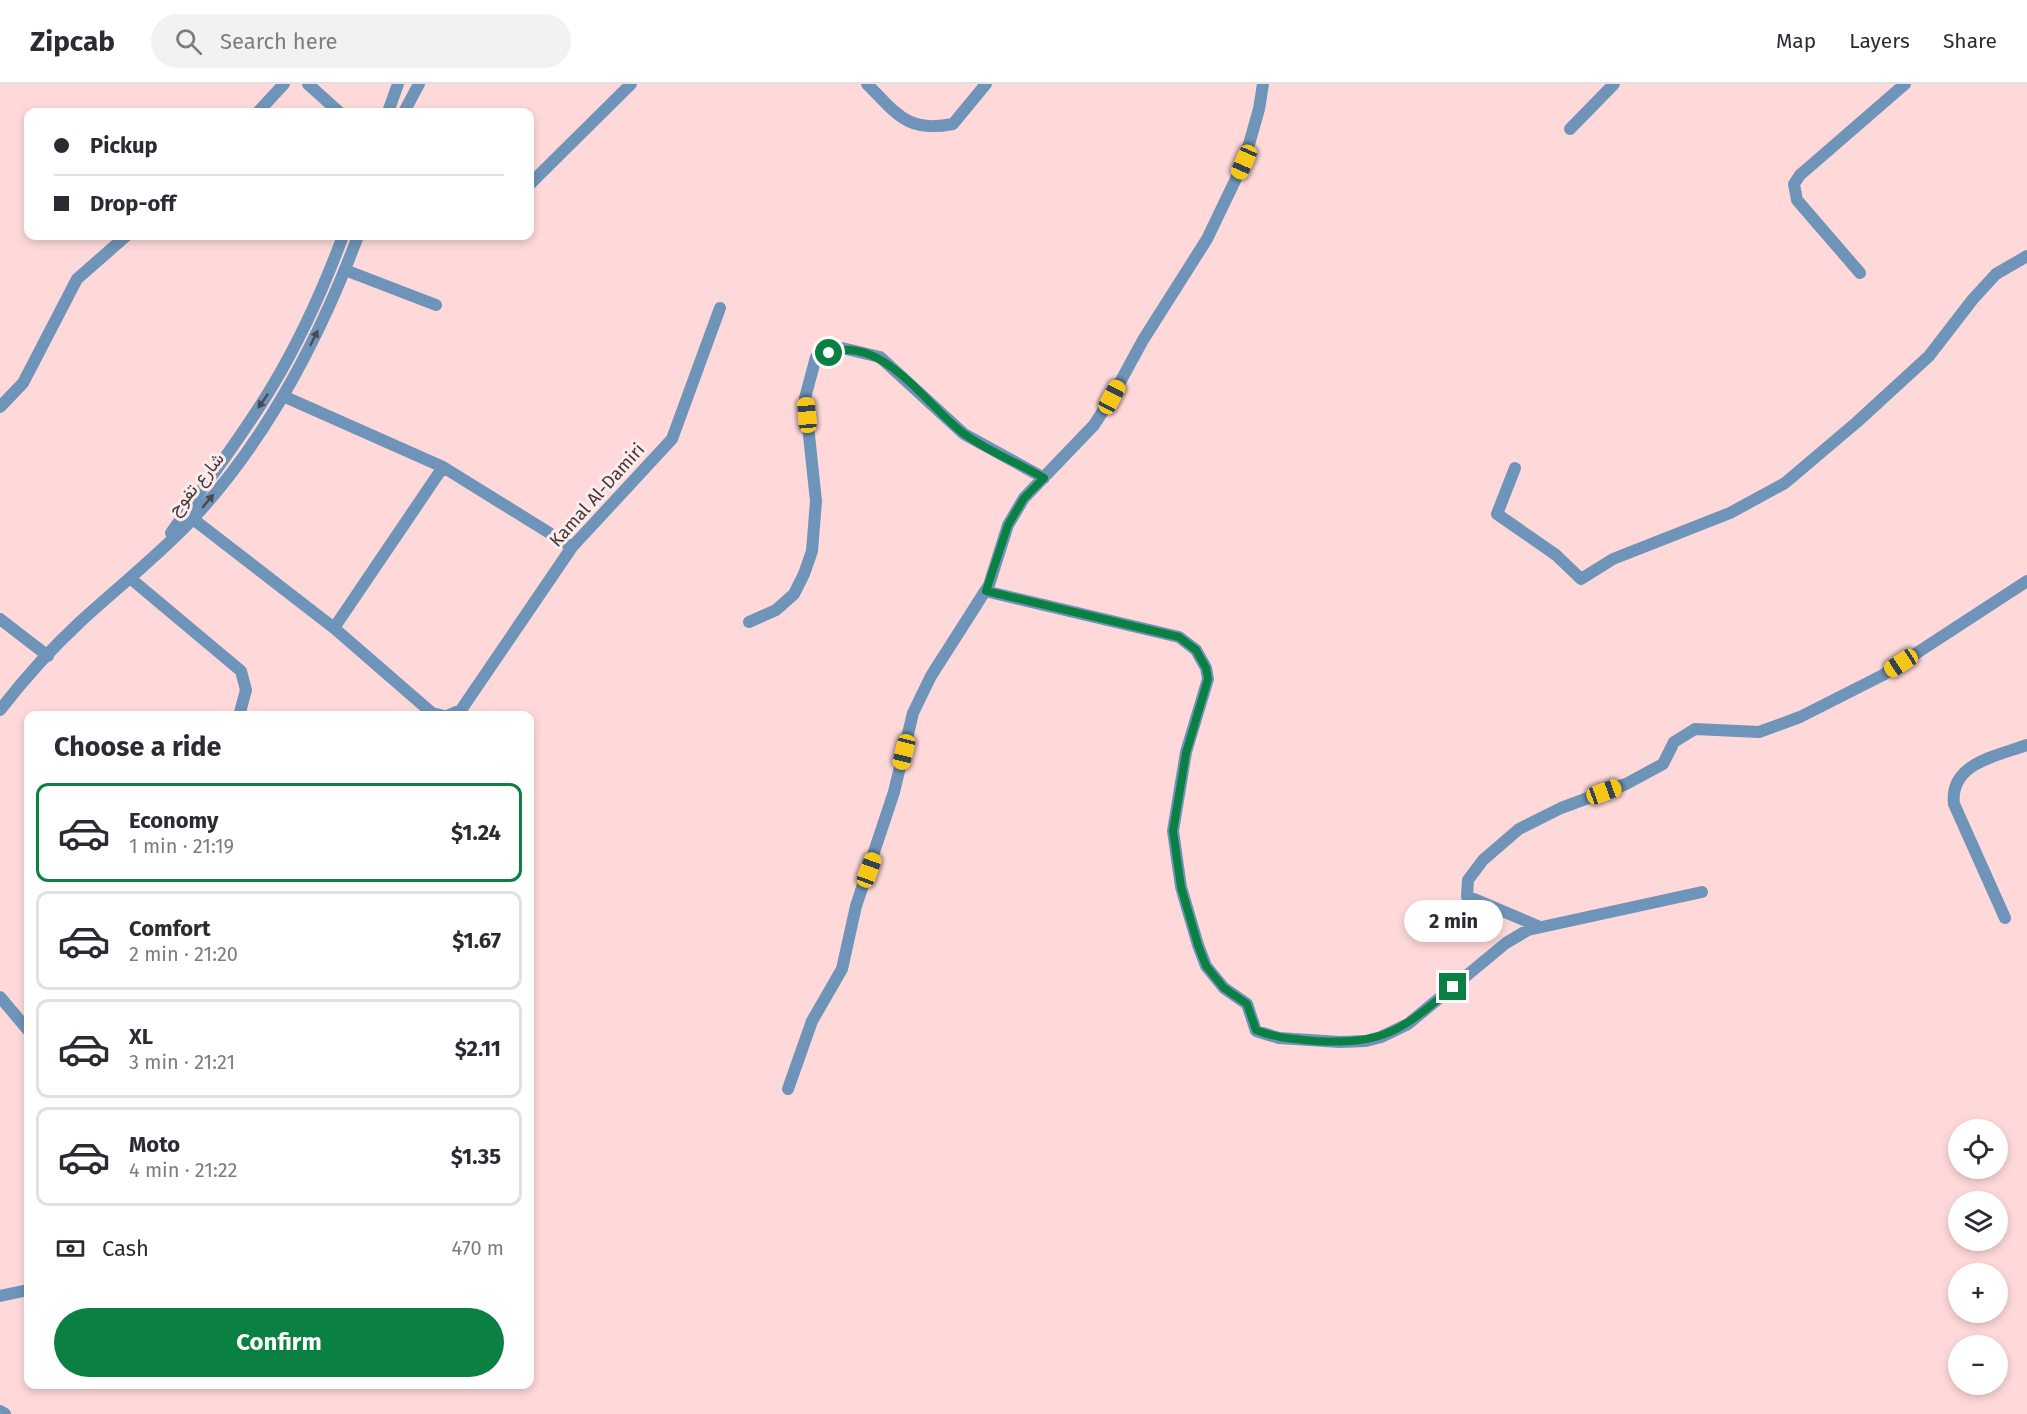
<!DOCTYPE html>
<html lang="en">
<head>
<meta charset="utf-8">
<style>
	:root { --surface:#fff; --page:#f2f2f3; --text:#2b2b33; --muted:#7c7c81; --line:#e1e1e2; --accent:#0b8043 }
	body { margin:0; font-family:"Fira Sans",Vazirmatn,sans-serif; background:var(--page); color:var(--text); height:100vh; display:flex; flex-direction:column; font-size:22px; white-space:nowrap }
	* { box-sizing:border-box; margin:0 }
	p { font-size:20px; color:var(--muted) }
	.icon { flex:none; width:33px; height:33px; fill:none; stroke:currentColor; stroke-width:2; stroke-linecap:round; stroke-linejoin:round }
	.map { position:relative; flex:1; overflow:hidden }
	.sheet { position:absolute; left:24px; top:627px; width:510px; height:678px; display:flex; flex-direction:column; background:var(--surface); border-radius:12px; box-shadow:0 3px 9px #0003 }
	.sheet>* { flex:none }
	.guide { position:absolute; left:24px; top:24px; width:510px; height:132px; border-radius:12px; box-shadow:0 3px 9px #0003; display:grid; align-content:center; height:132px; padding:0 30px; background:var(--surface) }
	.buttons { position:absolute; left:1948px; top:1035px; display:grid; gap:12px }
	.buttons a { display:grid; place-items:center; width:60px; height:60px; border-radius:50%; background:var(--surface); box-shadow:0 3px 9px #0003; font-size:30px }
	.end { position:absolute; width:27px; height:27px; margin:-14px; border:8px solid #0b8043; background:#fff; box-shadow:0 0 0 3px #fff }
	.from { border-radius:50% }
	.bubble { position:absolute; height:42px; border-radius:21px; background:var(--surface); box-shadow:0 3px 9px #0003; font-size:20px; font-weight:700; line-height:42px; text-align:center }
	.car { position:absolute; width:18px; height:36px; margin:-18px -9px; border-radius:8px; box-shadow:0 0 4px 2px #0007; background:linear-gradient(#f5c518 24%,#345 0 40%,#f5c518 0 76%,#345 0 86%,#f5c518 0) }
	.guide b { display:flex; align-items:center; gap:21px; height:57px; font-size:22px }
	.guide b+b { border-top:2px solid var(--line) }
	.guide i { width:15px; height:15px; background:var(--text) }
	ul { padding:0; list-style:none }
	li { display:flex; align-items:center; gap:18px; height:99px; margin:0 12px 9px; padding:0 18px; border:3px solid var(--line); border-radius:12px }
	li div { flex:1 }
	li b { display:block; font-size:22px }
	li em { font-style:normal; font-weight:700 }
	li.on { border-color:var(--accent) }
	li>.icon { width:54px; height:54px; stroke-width:1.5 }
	h2 { padding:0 30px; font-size:27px; line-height:72px }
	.pay { display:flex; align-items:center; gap:15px; height:66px; padding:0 30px; font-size:22px }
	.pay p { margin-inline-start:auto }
	.cta { display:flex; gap:12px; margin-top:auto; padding:12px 30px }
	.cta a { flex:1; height:69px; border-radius:36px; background:var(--accent); color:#fff; font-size:24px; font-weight:700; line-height:69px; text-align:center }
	header { display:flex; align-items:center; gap:36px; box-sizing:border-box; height:84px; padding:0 30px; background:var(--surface); border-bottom:2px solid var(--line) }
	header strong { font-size:28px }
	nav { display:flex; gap:33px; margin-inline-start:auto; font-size:21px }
	.search { width:420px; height:54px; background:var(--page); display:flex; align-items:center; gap:15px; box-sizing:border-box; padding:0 21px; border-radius:33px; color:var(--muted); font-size:22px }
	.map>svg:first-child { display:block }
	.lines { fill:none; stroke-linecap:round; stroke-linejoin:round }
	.minor { stroke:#6e94b9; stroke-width:12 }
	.tertiary { stroke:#6e94b9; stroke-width:12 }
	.oneway { fill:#4d4951 }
	.route { stroke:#0b8043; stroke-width:8 }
	.labels { text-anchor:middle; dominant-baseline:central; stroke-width:6; stroke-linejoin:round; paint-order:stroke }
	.street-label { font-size:18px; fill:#453637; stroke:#fceced }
</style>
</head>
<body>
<header>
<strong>Zipcab</strong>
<div class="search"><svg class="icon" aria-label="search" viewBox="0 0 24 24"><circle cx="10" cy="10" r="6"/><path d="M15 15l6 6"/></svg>Search here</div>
<nav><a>Map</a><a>Layers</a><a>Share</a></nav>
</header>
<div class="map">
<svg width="2027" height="1330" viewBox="0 0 2027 1330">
	<rect width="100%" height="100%" fill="#ffd9da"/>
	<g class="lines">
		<path class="minor" d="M308 0 339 28
			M867 0C897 30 907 49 953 40L986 0
			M258 28 284 0
			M1570 45 1614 0
			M530 100 631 0
			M345 186 436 221
			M1860 189 1797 116 1794 100 1800 91 1905 0
			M283 312 443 383 572 463
			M0 323 23 299 77 195 126 152
			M1515 384 1497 430 1556 471 1581 495 1613 475 1730 429 1785 399 1857 338 1929 272 1973 215 1996 190 2027 172
			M193 435 334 544 432 629 444 632
			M130 494 241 587 246 606 239 632
			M985 507 1179 553 1196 566 1206 584 1208 595 1186 668 1173 747 1181 803 1198 861 1206 882 1224 904 1247 920 1256 947 1279 954 1340 958 1366 957 1381 953 1408 940 1506 859 1528 846 1702 808
			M0 535 48 572
			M749 538 776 526 794 510 804 490 812 467 816 417 805 314 816 273 842 264 880 273 964 350 1044 394
			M334 544 443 383
			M447 632 461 626 572 463 672 355 720 224
			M2005 834 1954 720C1949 679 1997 672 2027 661
			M1540 843 1467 812 1468 796 1483 776 1519 745 1561 724 1626 700 1663 680 1674 658 1695 645 1759 648 1800 633 1883 591 2027 497
			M0 913 28 946
			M788 1005 812 937 842 885 856 822 894 708 913 629 931 592 989 501 1008 441 1024 414 1094 341 1112 313 1143 256 1207 155 1244 78 1259 25 1263 0
			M0 1212 28 1206
			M0 1327 5 1330"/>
		<path class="tertiary" d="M388 28 398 0
			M404 28 419 0
			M171 449C205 400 243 352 273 301 301 254 324 203 343 152
			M0 626C24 595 51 565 80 538 116 505 154 475 188 440 265 359 319 256 358 152"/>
	</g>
	<defs><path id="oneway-solid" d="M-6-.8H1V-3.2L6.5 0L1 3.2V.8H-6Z" transform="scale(1.5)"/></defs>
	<g class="oneway">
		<use href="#oneway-solid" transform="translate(314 254) rotate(-64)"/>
		<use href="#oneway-solid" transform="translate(263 317) rotate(125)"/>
		<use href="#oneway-solid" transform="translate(208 417) rotate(-50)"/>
	</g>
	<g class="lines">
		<path class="route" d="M829 269C882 250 926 321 963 349 987 367 1018 379 1044 394L1024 414 1008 441 986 507 1179 553 1196 566 1206 584 1208 595 1186 669 1173 747 1181 803 1198 861 1206 882 1224 904 1247 920 1256 946C1275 954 1294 955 1315 957 1384 961 1402 946 1453 903"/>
	</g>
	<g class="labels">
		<g class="street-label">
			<text transform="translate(196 400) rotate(-50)">شارع تفوح</text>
			<text transform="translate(597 411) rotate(-48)">Kamal Al-Damiri</text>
		</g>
	</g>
</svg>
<div class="buttons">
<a><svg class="icon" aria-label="locate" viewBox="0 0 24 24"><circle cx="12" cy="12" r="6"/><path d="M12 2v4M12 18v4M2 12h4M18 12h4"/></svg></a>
<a><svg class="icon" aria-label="layers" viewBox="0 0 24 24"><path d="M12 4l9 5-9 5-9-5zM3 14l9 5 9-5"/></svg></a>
<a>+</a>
<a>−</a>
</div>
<i class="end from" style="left:829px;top:269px"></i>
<i class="end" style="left:1453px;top:903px"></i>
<div class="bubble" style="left:1404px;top:816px;width:99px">2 min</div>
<i class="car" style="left:1244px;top:78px;rotate:204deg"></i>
<i class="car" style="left:1112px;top:313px;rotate:28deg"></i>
<i class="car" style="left:807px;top:331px;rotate:355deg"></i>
<i class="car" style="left:1901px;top:579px;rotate:237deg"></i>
<i class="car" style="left:904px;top:668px;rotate:194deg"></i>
<i class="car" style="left:1604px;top:708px;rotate:70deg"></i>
<i class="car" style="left:869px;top:786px;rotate:20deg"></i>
<div class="guide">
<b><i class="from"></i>Pickup</b>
<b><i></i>Drop-off</b>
</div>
<section class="sheet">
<h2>Choose a ride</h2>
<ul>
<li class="on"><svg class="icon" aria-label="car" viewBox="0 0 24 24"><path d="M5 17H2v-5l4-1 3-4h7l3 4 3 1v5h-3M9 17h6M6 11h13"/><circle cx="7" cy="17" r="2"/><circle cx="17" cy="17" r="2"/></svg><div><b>Economy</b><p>1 min · 21:19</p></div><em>$1.24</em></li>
<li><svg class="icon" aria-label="car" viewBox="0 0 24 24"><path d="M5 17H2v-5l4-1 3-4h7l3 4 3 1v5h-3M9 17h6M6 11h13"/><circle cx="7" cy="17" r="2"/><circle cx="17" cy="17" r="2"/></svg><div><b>Comfort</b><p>2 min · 21:20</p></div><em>$1.67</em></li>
<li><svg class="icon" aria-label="car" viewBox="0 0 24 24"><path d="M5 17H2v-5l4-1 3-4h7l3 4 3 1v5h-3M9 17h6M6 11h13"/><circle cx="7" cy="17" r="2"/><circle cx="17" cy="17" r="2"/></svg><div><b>XL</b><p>3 min · 21:21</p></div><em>$2.11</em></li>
<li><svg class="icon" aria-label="car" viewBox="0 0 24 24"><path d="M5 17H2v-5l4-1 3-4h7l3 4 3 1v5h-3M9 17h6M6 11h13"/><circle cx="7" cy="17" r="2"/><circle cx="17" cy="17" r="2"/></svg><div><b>Moto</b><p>4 min · 21:22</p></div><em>$1.35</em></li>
</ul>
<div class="pay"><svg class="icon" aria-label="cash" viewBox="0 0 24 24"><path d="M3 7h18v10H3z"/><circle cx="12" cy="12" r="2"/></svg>Cash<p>470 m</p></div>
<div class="cta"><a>Confirm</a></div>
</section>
</div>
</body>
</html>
